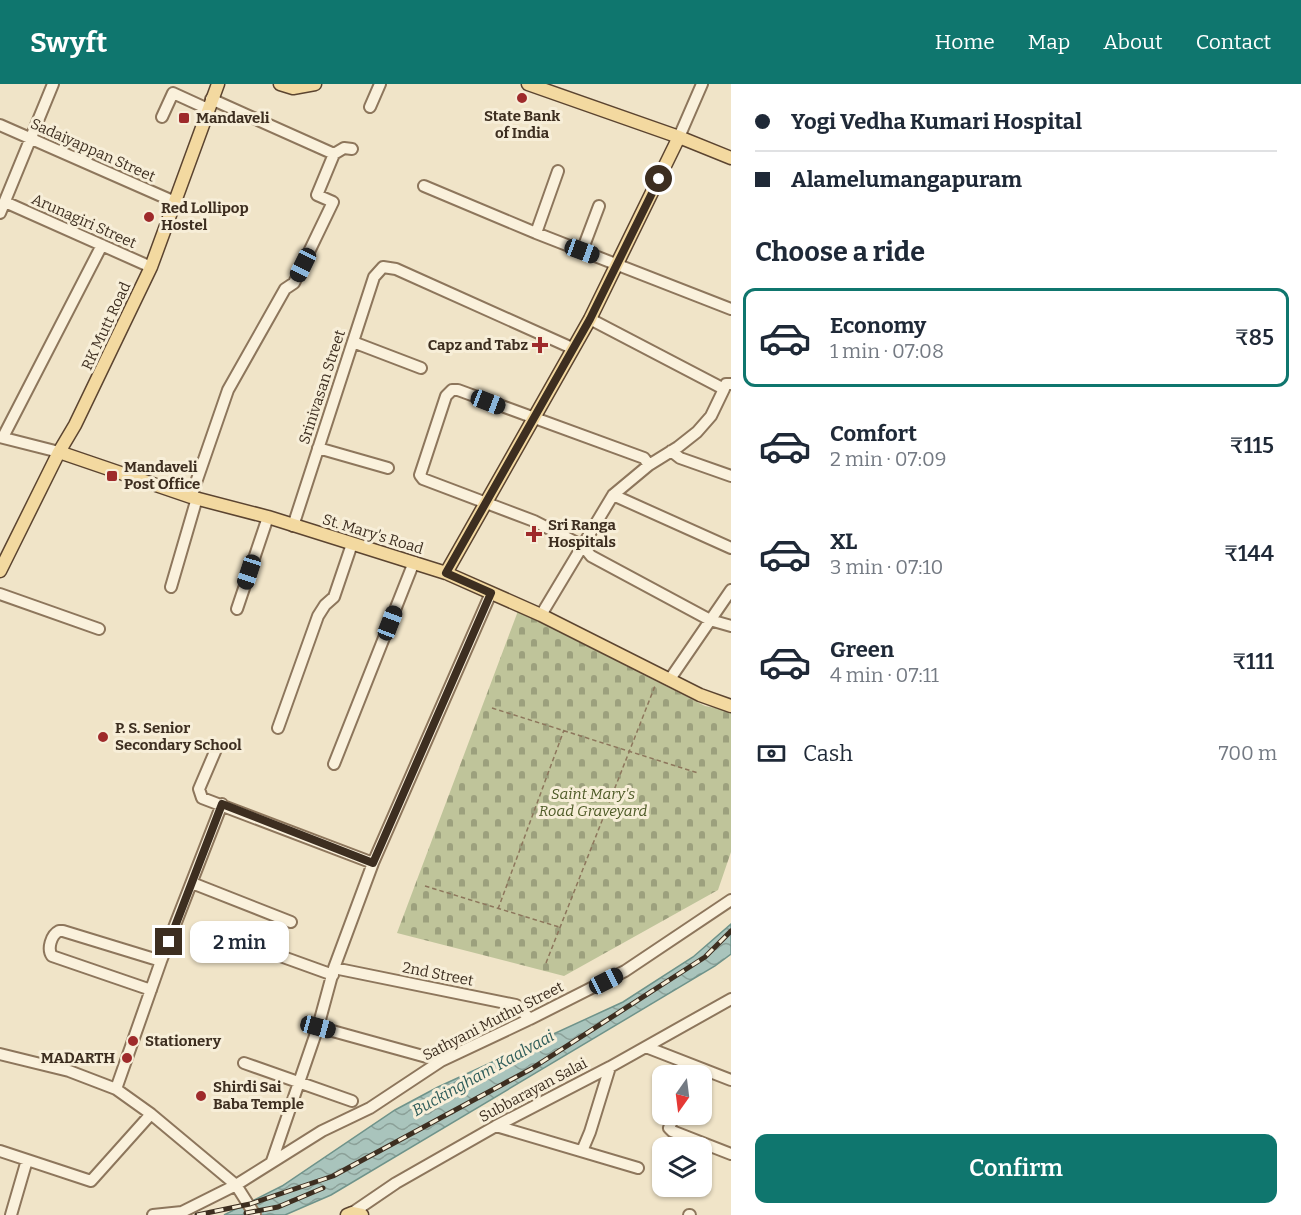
<!DOCTYPE html>
<html lang="en">
<head>
<meta charset="utf-8">
<style>
	:root { --surface:#fff; --page:#f6f6f7; --text:#1f2937; --muted:#747a83; --line:#e0e1e3; --accent:#0f766e }
	body { margin:0; font-family:Bitter,serif; background:var(--page); color:var(--text); height:100vh; display:flex; flex-direction:column; font-size:22px; white-space:nowrap }
	* { box-sizing:border-box; margin:0 }
	p { font-size:20px; color:var(--muted) }
	.icon { flex:none; width:33px; height:33px; fill:none; stroke:currentColor; stroke-width:2; stroke-linecap:round; stroke-linejoin:round }
	.map { position:relative; flex:1; overflow:hidden }
	.drawer { display:flex; flex-direction:column; background:var(--surface); width:570px }
	.drawer>* { flex:none }
	.top-card { display:grid; align-content:center; height:132px; padding:0 24px; background:var(--surface) }
	.needle { width:39px; rotate:194deg }
	.controls { position:absolute; left:652px; top:981px; display:grid; gap:12px }
	.controls a { display:grid; place-items:center; width:60px; height:60px; border-radius:12px; background:var(--surface); box-shadow:0 2px 4px #0004; font-size:30px }
	.end { position:absolute; width:27px; height:27px; margin:-14px; border:8px solid #3d2e20; background:#fff; box-shadow:0 0 0 3px #fff }
	.from { border-radius:50% }
	.bubble { position:absolute; height:42px; border-radius:12px; background:var(--surface); box-shadow:0 2px 4px #0004; font-size:20px; font-weight:600; line-height:42px; text-align:center }
	.car { position:absolute; width:18px; height:36px; margin:-18px -9px; border-radius:8px; box-shadow:0 0 4px 2px #0007; background:linear-gradient(#222 24%,#8ab4d8 0 40%,#222 0 76%,#8ab4d8 0 86%,#222 0) }
	.top-card b { display:flex; align-items:center; gap:21px; height:57px; font-size:22px }
	.top-card b+b { border-top:2px solid var(--line) }
	.top-card i { width:15px; height:15px; background:var(--text) }
	ul { padding:0; list-style:none }
	li { display:flex; align-items:center; gap:18px; height:99px; margin:0 12px 9px; padding:0 12px; border:3px solid transparent; border-radius:12px }
	li div { flex:1 }
	li b { display:block; font-size:22px }
	li em { font-style:normal; font-weight:600 }
	li.on { border-color:var(--accent) }
	li>.icon { width:54px; height:54px; stroke-width:1.5 }
	h2 { padding:0 24px; font-size:27px; line-height:72px }
	.pay { display:flex; align-items:center; gap:15px; height:66px; padding:0 24px; font-size:22px }
	.pay p { margin-inline-start:auto }
	.cta { display:flex; gap:12px; margin-top:auto; padding:12px 24px }
	.cta a { flex:1; height:69px; border-radius:12px; background:var(--accent); color:#fff; font-size:24px; font-weight:600; line-height:69px; text-align:center }
	header { display:flex; align-items:center; gap:36px; box-sizing:border-box; height:84px; padding:0 30px; background:var(--accent); color:#fff }
	header strong { font-size:28px }
	nav { display:flex; gap:33px; margin-inline-start:auto; font-size:21px }
	main { display:flex; flex:1; min-height:0 }
	.map>svg:first-child { display:block }
	.cemetery { fill:url(#cemetery-stones) }
	.water { fill:url(#water-waves); stroke:#6f938a; stroke-width:1.5 }
	.lines { fill:none; stroke-linecap:round; stroke-linejoin:round }
	.minor-casing { stroke:#8d765c; stroke-width:14 }
	.major-casing { stroke:#5b4430; stroke-width:15 }
	.path { stroke:#8d765c; stroke-width:1.5; stroke-dasharray:4.5 3; stroke-linecap:butt }
	.minor { stroke:#faf1dc; stroke-width:10 }
	.major { stroke:#f3d9a0; stroke-width:12 }
	.rail-casing { stroke:#3d2e20; stroke-width:5 }
	.rail { stroke:#f7eed8; stroke-width:3; stroke-dasharray:9; stroke-linecap:butt }
	.route { stroke:#3d2e20; stroke-width:8 }
	.poi-dot { fill:#9e2a2b; stroke:#f7eed8; stroke-width:2 }
	.labels { text-anchor:middle; dominant-baseline:central; stroke-width:6; stroke-linejoin:round; paint-order:stroke }
	.poi-label { font-size:15px; font-weight:bold; fill:#3d2e20; stroke:#f7eed8; text-anchor:start }
	.street-label { font-size:15px; fill:#3d2e20; stroke:#f7eed8 }
	.park-label { font-size:15px; font-style:italic; fill:#4d5a26; stroke:#f7eed8 }
	.water-label { font-size:16px; font-style:italic; fill:#2f5d5a; stroke:#f7eed8 }
</style>
</head>
<body>
<header>
<strong>Swyft</strong>
<nav><a>Home</a><a>Map</a><a>About</a><a>Contact</a></nav>
</header>
<main>
<div class="map">
<svg width="731" height="1131" viewBox="0 0 731 1131">
	<defs>
		<pattern id="cemetery-stones" width="16" height="16" patternUnits="userSpaceOnUse" patternTransform="scale(1.5)"><rect width="16" height="16" fill="#bfc49a"/><path d="M2 7V4a2 2 0 0 1 4 0v3zM10 15v-3a2 2 0 0 1 4 0v3z" fill="#9ca07d"/></pattern>
		<pattern id="water-waves" width="16" height="10" patternUnits="userSpaceOnUse" patternTransform="scale(1.5)"><rect width="16" height="10" fill="#a9c4bc"/><path d="M0 5q4-4 8 0t8 0" fill="none" stroke="#8ba098"/></pattern>
	</defs>
	<rect width="100%" height="100%" fill="#f0e4c8"/>
	<path class="cemetery" d="M518 527 705 622 731 627V768L718 806 564 892 397 849Z"/>
	<path class="water" d="M731 840V870L715 882 331 1111 285 1131H224L282 1102 395 1026 438 1003 623 918 693 873Z"/>
	<g class="lines">
		<g class="minor-casing">
			<path id="minor" d="M211 15 334 70 344 64 352 65
				M370 23 380 0
				M162 33 173 9 208 25
				M0 41 175 118
				M679 53 702 0
				M424 102 536 149 731 225
				M5 118 151 183
				M0 129 53 0
				M536 149 558 87
				M582 167 599 122
				M590 235 724 305 726 300H731
				M353 258 421 284
				M0 353 59 368
				M3 353 102 161
				M318 364 388 384
				M671 367 680 374 731 392
				M649 381 644 374 458 306H452L446 312 420 391 423 395 534 437 583 462 591 472 710 536 731 542
				M613 411 731 464
				M191 413 228 306 285 205 294 199 333 118 317 111 334 70
				M293 442 374 193 383 183 396 185 572 264
				M171 503 197 414
				M0 510 99 545
				M237 525 268 433
				M541 531 613 411 649 381 678 363 697 348 711 332 724 305
				M670 595 731 506
				M278 644 318 532 325 521 334 513 352 460
				M217 663 199 705 202 714 373 779
				M334 680 414 478
				M192 799 291 838
				M272 869 333 891
				M334 884 516 921 530 935
				M151 906 52 872C47 865 51 851 59 847H63L161 877
				M318 943 441 977
				M646 963 731 996
				M0 970 69 987 116 1005 151 1030 236 1101 255 1131
				M244 979 352 1017
				M116 1005 161 877 222 720
				M675 1030 669 1044 672 1047 731 1070
				M496 1042 638 1084
				M0 1067 91 1097 151 1030
				M582 1067 590 1048 610 983
				M272 1077 318 943 334 884 373 779 491 509
				M352 1129 396 1099 496 1042 610 983 731 915
				M11 1131 27 1076
				M153 1131 182 1128 236 1101 322 1047 370 1024 441 977 530 935 625 887 731 816
				M689 1131H690"/>
		</g>
		<g class="major-casing">
			<path id="major" d="M280 0 293 4 315 0
				M528 0 679 53 731 74
				M59 368 191 413 268 433 446 489 541 531 700 611 731 622
				M0 487 59 368 75 341 151 183 218 0
				M446 489 590 235 679 53
				M347 1131 352 1129 362 1131"/>
		</g>
		<path class="path" d="M492 624 698 689
			M425 802 559 843
			M498 825 564 646
			M546 879 655 602"/>
		<use href="#minor" class="minor"/>
		<use href="#major" class="major"/>
		<g class="rail-casing">
			<path id="rail" d="M246 1129 278 1123 323 1104
				M197 1131 250 1120 333 1092 531 985 705 873 731 847"/>
		</g>
		<use href="#rail" class="rail"/>
	</g>
	<g class="lines">
		<path class="route" d="M169 858 222 720 373 779 491 509 446 489 590 235 659 95"/>
	</g>
	<g class="poi-dot">
		<circle cx="522" cy="14" r="6"/>
		<rect x="178" y="28" width="12" height="12" rx="3"/>
		<circle cx="149" cy="133" r="6"/>
		<path d="M537 252h6v6h6v6h-6v6h-6v-6h-6v-6h6z"/>
		<rect x="106" y="386" width="12" height="12" rx="3"/>
		<path d="M531 441h6v6h6v6h-6v6h-6v-6h-6v-6h6z"/>
		<circle cx="103" cy="653" r="6"/>
		<circle cx="133" cy="957" r="6"/>
		<circle cx="127" cy="974" r="6"/>
		<circle cx="201" cy="1012" r="6"/>
	</g>
	<g class="labels">
		<g class="poi-label">
			<text x="522" y="32" text-anchor="middle">State Bank<tspan x="522" dy="17">of India</tspan></text>
			<text x="196" y="34">Mandaveli</text>
			<text x="161" y="124">Red Lollipop<tspan x="161" dy="17">Hostel</tspan></text>
			<text x="528" y="261" text-anchor="end">Capz and Tabz</text>
			<text x="124" y="383">Mandaveli<tspan x="124" dy="17">Post Office</tspan></text>
			<text x="548" y="441">Sri Ranga<tspan x="548" dy="17">Hospitals</tspan></text>
			<text x="115" y="644">P. S. Senior<tspan x="115" dy="17">Secondary School</tspan></text>
			<text x="145" y="957">Stationery</text>
			<text x="115" y="974" text-anchor="end">MADARTH</text>
			<text x="213" y="1003">Shirdi Sai<tspan x="213" dy="17">Baba Temple</tspan></text>
		</g>
		<g class="street-label">
			<text transform="translate(93 66) rotate(24)">Sadaiyappan Street</text>
			<text transform="translate(84 137) rotate(24)">Arunagiri Street</text>
			<text transform="translate(106 242) rotate(-65)">RK Mutt Road</text>
			<text transform="translate(322 303) rotate(-72)">Srinivasan Street</text>
			<text transform="translate(373 450) rotate(17)">St. Mary's Road</text>
			<text transform="translate(438 890) rotate(11)">2nd Street</text>
			<text transform="translate(493 937) rotate(-27)">Sathyani Muthu Street</text>
			<text transform="translate(533 1006) rotate(-28)">Subbarayan Salai</text>
		</g>
		<g class="park-label">
			<text x="593" y="710">Saint Mary's<tspan x="593" dy="17">Road Graveyard</tspan></text>
		</g>
		<g class="water-label">
			<text transform="translate(483 989) rotate(-29)">Buckingham Kaalvaai</text>
		</g>
	</g>
</svg>
<div class="controls">
<a><svg class="needle" viewBox="-14 -14 28 28"><path d="M0-13l5 13h-10z" fill="#e53935"/><path d="M0 13l5-13h-10z" fill="#747a83"/></svg></a>
<a><svg class="icon" aria-label="layers" viewBox="0 0 24 24"><path d="M12 4l9 5-9 5-9-5zM3 14l9 5 9-5"/></svg></a>
</div>
<i class="end from" style="left:659px;top:95px"></i>
<i class="end" style="left:169px;top:858px"></i>
<div class="bubble" style="left:190px;top:837px;width:99px">2 min</div>
<i class="car" style="left:582px;top:167px;rotate:110deg"></i>
<i class="car" style="left:303px;top:181px;rotate:206deg"></i>
<i class="car" style="left:488px;top:318px;rotate:111deg"></i>
<i class="car" style="left:249px;top:488px;rotate:198deg"></i>
<i class="car" style="left:390px;top:539px;rotate:21deg"></i>
<i class="car" style="left:606px;top:897px;rotate:63deg"></i>
<i class="car" style="left:318px;top:943px;rotate:105deg"></i>
</div>
<section class="drawer">
<div class="top-card">
<b><i class="from"></i>Yogi Vedha Kumari Hospital</b>
<b><i></i>Alamelumangapuram</b>
</div>
<h2>Choose a ride</h2>
<ul>
<li class="on"><svg class="icon" aria-label="car" viewBox="0 0 24 24"><path d="M5 17H2v-5l4-1 3-4h7l3 4 3 1v5h-3M9 17h6M6 11h13"/><circle cx="7" cy="17" r="2"/><circle cx="17" cy="17" r="2"/></svg><div><b>Economy</b><p>1 min · 07:08</p></div><em>₹85</em></li>
<li><svg class="icon" aria-label="car" viewBox="0 0 24 24"><path d="M5 17H2v-5l4-1 3-4h7l3 4 3 1v5h-3M9 17h6M6 11h13"/><circle cx="7" cy="17" r="2"/><circle cx="17" cy="17" r="2"/></svg><div><b>Comfort</b><p>2 min · 07:09</p></div><em>₹115</em></li>
<li><svg class="icon" aria-label="car" viewBox="0 0 24 24"><path d="M5 17H2v-5l4-1 3-4h7l3 4 3 1v5h-3M9 17h6M6 11h13"/><circle cx="7" cy="17" r="2"/><circle cx="17" cy="17" r="2"/></svg><div><b>XL</b><p>3 min · 07:10</p></div><em>₹144</em></li>
<li><svg class="icon" aria-label="car" viewBox="0 0 24 24"><path d="M5 17H2v-5l4-1 3-4h7l3 4 3 1v5h-3M9 17h6M6 11h13"/><circle cx="7" cy="17" r="2"/><circle cx="17" cy="17" r="2"/></svg><div><b>Green</b><p>4 min · 07:11</p></div><em>₹111</em></li>
</ul>
<div class="pay"><svg class="icon" aria-label="cash" viewBox="0 0 24 24"><path d="M3 7h18v10H3z"/><circle cx="12" cy="12" r="2"/></svg>Cash<p>700 m</p></div>
<div class="cta"><a>Confirm</a></div>
</section>
</main>
</body>
</html>
